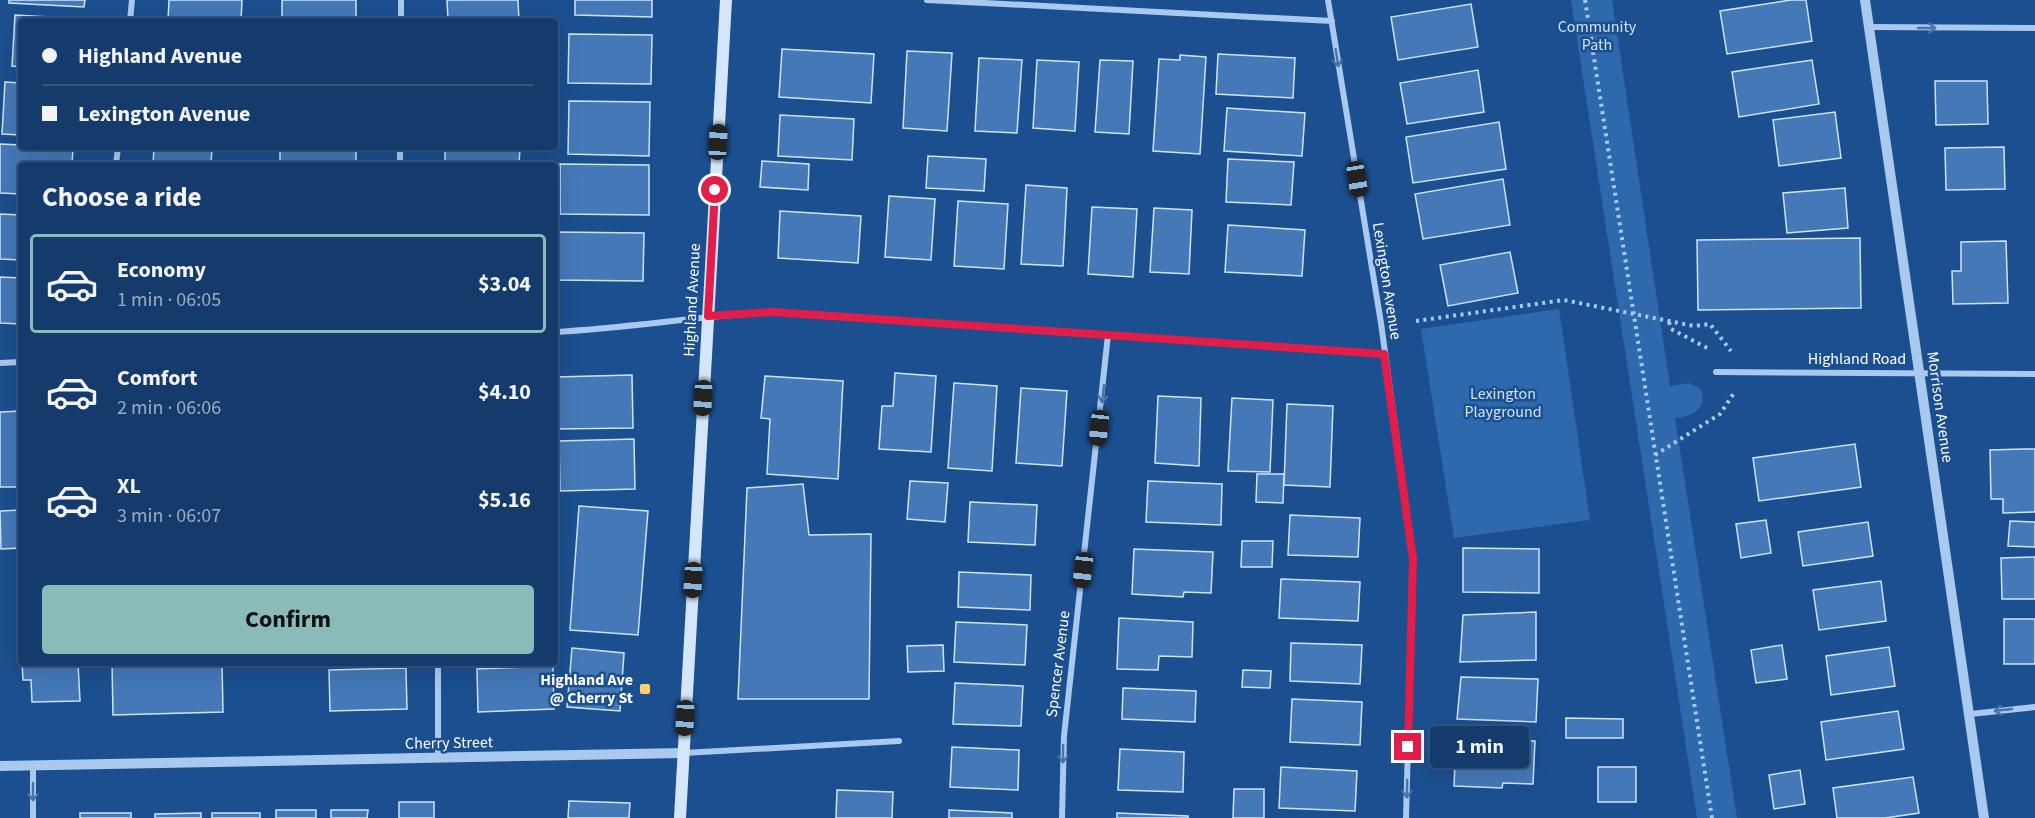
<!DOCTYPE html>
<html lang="en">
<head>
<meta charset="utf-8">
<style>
	:root { --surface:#143b6b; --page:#1d4271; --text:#f1f3f6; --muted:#9dadc1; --line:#33557e; --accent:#8bbbb9 }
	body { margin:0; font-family:"Source Sans 3",sans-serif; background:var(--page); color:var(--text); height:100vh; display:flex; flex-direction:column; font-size:22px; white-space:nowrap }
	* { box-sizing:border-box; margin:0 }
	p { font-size:20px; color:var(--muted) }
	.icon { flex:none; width:33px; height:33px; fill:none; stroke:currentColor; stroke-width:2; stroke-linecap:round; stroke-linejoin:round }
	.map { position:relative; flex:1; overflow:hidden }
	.sheet { position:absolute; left:18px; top:162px; width:540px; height:504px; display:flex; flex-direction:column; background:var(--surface); border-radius:6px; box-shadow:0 6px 24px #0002,0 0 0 2px var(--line) }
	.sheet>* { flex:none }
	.banner { position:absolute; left:18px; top:18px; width:540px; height:132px; border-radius:6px; box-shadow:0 6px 24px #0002,0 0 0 2px var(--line); display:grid; align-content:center; height:132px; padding:0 24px; background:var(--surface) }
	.end { position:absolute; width:27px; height:27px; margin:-14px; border:8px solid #e11d48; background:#fff; box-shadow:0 0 0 3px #fff }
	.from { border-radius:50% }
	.bubble { position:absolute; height:42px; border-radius:6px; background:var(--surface); box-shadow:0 6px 24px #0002,0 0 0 2px var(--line); font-size:20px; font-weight:700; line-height:42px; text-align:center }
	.car { position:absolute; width:18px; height:36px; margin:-18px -9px; border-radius:8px; box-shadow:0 0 4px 2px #0007; background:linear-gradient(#222 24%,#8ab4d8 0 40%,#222 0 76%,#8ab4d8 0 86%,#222 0) }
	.banner b { display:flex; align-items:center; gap:21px; height:57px; font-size:22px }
	.banner b+b { border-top:2px solid var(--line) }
	.banner i { width:15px; height:15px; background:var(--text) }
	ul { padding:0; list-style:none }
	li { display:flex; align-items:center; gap:18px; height:99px; margin:0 12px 9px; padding:0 12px; border:3px solid transparent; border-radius:6px }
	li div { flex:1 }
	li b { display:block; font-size:22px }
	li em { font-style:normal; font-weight:700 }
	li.current { border-color:var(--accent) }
	li>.icon { width:54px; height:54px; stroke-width:1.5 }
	h2 { padding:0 24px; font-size:27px; line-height:72px }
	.action { display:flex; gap:12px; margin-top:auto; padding:12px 24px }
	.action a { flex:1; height:69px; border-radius:6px; background:var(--accent); color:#111; font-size:24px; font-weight:700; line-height:69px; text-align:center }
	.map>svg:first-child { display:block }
	.green { fill:#2e69ad }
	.building { fill:#4478b7; stroke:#cfe3fa; stroke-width:1.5 }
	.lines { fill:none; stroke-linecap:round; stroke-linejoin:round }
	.path { stroke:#a9c9ee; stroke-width:4; stroke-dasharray:3 4.5; stroke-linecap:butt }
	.minor { stroke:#a9c9ee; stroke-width:6 }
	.tertiary { stroke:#a9c9ee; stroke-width:10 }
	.secondary { stroke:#d6e6fa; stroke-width:12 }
	.oneway { stroke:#4674ac }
	.route { stroke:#e11d48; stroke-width:8 }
	.poi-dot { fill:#ffd166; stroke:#1b4f8f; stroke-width:2 }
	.labels { text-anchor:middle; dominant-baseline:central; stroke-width:5; stroke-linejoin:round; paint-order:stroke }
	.park-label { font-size:16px; fill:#cfe3fa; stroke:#1b4f8f }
	.street-label { font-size:16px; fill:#fff; stroke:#1b4f8f }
	.poi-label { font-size:16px; font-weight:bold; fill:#fff; stroke:#1b4f8f; text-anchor:end }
</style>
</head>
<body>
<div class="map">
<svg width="2035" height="818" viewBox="0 0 2035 818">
	<rect width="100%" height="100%" fill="#1b4f8f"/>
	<path class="green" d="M1571 0H1612L1670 386 1689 383 1700 388C1710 407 1691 417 1675 418L1737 818H1697Z
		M1559 309 1590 520 1454 538 1421 329Z"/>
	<path class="building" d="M9 0H85L84 7 9 3Z
		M169 0H242L241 21H168Z
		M282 0H356V21H282Z
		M447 0H518L519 21H448Z
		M575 0H652V17L575 15Z
		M1791 0H1806L1812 41 1727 54 1720 11Z
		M1471 4 1478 47 1398 60 1391 17Z
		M15 15 84 19V21H21V67L12 66Z
		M569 34 652 35 651 84 568 83Z
		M782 49 874 54 871 103 779 97Z
		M907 51 952 53 947 131 903 128Z
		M1218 54 1295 58 1293 98 1216 94Z
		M1180 55 1206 57 1200 154 1153 151 1159 59 1180 60Z
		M979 58 1022 60 1017 133 975 131Z
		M1037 60 1079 62 1075 131 1033 128Z
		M1100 60 1133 61 1129 134 1095 132Z
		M1812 60 1819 104 1739 117 1732 72Z
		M1478 70 1484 112 1407 124 1400 83Z
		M1935 81H1987L1988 124 1936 125Z
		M5 82 21 83V135L2 134Z
		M569 101 650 102 649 156 568 154Z
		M1227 108 1305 113 1302 156 1224 151Z
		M1835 112 1841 158 1779 166 1773 120Z
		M780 115 854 119 852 160 778 156Z
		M1499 122 1506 169 1413 183 1406 137Z
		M0 144 21 145V147L73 148 72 165H21V194L0 193Z
		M154 147H212L211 165H153Z
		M280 147H356V165H280Z
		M445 147H520L519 165 445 164Z
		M2004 147 2005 189 1946 190 1945 148Z
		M928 156 986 159 984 191 926 188Z
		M1228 159 1294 162 1291 205 1226 202Z
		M762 161 809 164 808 190 760 187Z
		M560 164 649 165V215L560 214Z
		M1503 179 1510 225 1423 239 1415 194Z
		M1026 185 1067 188 1063 266 1021 264Z
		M1845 188 1848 228 1787 233 1783 193Z
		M889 196 935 199 931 260 885 257Z
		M958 201 1008 204 1004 269 954 266Z
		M1092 207 1137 209 1133 277 1088 274Z
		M1154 208 1192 210 1189 274 1150 272Z
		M780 211 861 216 858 263 778 258Z
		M0 214 21 215V260L0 259Z
		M1228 225 1305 230 1302 276 1225 272Z
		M555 232 644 233 643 281 555 280Z
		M1860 238 1861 308 1698 310 1697 240Z
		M2006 241 2008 303 1953 304 1952 271H1961V242Z
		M1510 252 1518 293 1448 306 1440 265Z
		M0 277 21 278V324L0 323Z
		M895 373 936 376 931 452 879 449 882 406H893Z
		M632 375 633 428 555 429V377Z
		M765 376 843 381 838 479 767 474 770 419 761 418Z
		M954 383 997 386 992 471 948 468Z
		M1021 388 1067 391 1062 466 1016 463Z
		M1158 396 1201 398 1199 466 1155 463Z
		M1232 398 1273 400 1270 472 1228 471Z
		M1287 404 1333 406 1330 487 1284 485Z
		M21 411V487H0V412Z
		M634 439 635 489 560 491 559 441Z
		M1855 444 1861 487 1759 501 1753 458Z
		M2024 449H2035V512L2003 513V499H1991L1990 450Z
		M1257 474H1284L1283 503 1256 502Z
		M910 481 948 483 945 522 907 519Z
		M1148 481 1222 484 1221 525 1146 522Z
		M803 484 809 535 871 534 869 699H738L747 488Z
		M970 502 1037 505 1035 545 968 542Z
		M579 506 648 511 638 635 570 630Z
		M21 510V548L1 549 0 511Z
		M1290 515 1360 518 1358 557 1288 555Z
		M1766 520 1771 553 1741 558 1736 524Z
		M2010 521 2035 522V547L2008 546Z
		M1868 522 1873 556 1803 566 1798 532Z
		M1242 541H1273L1272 567H1241Z
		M1463 548 1539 549V593L1463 592Z
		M1134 549 1213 552 1211 593 1184 592 1183 597 1132 594Z
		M2035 557V599H2002L2001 558Z
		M959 572 1031 575 1030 610 958 607Z
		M1281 579 1360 582 1358 621 1279 618Z
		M1881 581 1886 621 1819 630 1813 590Z
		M555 607H558L559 647H555Z
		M1536 612V660L1460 662 1463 615Z
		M1119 618 1193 622 1192 657 1159 656 1158 670 1117 669Z
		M2004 619H2035V664H2004Z
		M956 622 1027 625 1025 665 954 662Z
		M1291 643 1362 645 1360 684 1290 681Z
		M943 645 944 671 908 672 907 646Z
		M1782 645 1787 679 1756 683 1751 650Z
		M1889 647 1895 686 1831 695 1826 656Z
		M572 648 624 653 620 711 567 707Z
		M22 663H78L80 701 32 702 31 680H23Z
		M112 663H222L223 712 113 715Z
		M553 666 554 709 478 712 477 669Z
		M406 668 407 709 330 711 329 670Z
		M1243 670 1271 671 1270 688 1242 687Z
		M1461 677 1538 679 1536 722 1457 719Z
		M955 683 1023 686 1021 726 953 724Z
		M1123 688 1196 691 1195 722 1122 719Z
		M1292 699 1362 702 1360 745 1290 742Z
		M1898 711 1904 749 1826 760 1821 722Z
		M1566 718 1623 719V738H1566Z
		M1456 739 1535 741 1533 784 1503 783 1502 788 1454 786Z
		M952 747 1019 750 1018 790 950 787Z
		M1120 749 1184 752 1183 792 1118 790Z
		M1281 767 1357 771 1355 811 1279 808Z
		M1598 767H1636V802H1598Z
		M1800 770 1805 804 1774 809 1769 775Z
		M1913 777 1919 813 1885 818H1837L1833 788Z
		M1234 789H1264V818H1233Z
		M837 790 893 792 892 818H836Z
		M569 801 630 803 629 818H568Z
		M399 802H434V818H399Z
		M276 810H316V818H276Z
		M331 810H368L367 818H331Z
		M949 810 1012 813V818H949Z
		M80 813H131V818H80Z
		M201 813V818H155V814Z
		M212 813H260V818H212Z
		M1117 813 1188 816V818H1117Z"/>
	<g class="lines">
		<path class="path" d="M1585 0 1712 818
			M1416 321 1564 300 1694 326 1710 324 1731 351
			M1669 322 1671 329 1711 350
			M1655 455 1720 414 1734 393"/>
		<path class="minor" d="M927 0 1332 21
			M1328 0 1381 323 1413 559 1406 818
			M130 21 132 0
			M401 21V0
			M1869 27 2035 28
			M116 165 118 147
			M400 165V147
			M555 332C628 328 700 316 773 312L1384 354
			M0 363 21 362
			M1716 372 2035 374
			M1971 714 2035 707
			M684 753 899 741
			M438 758V663
			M33 765V818
			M1062 818 1064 736 1108 335"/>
		<path class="tertiary" d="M1865 0 1984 818
			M0 766 683 753"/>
		<path class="secondary" d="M680 818 726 0"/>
	</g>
	<defs><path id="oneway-shaft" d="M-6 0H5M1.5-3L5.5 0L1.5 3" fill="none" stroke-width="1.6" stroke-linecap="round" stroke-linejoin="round" transform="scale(1.5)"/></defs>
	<g class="oneway">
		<use href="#oneway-shaft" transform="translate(1927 28)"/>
		<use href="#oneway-shaft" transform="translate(1337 58) rotate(81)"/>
		<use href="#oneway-shaft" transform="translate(1103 394) rotate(97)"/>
		<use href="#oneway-shaft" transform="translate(2003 710) rotate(174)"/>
		<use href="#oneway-shaft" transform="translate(1063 754) rotate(91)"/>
		<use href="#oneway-shaft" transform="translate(1407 789) rotate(91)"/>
		<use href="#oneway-shaft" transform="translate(33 792) rotate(90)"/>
	</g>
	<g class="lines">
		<path class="route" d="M715 190 708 316 773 312 1384 354 1413 559 1408 747"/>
	</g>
	<rect class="poi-dot" x="639" y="683" width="12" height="12" rx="3"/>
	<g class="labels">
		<g class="park-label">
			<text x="1597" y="27">Community<tspan x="1597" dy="18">Path</tspan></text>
			<text x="1503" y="394">Lexington<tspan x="1503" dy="18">Playground</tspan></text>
		</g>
		<g class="street-label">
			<text transform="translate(1387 281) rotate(81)">Lexington Avenue</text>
			<text transform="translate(692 300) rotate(-87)">Highland Avenue</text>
			<text x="1857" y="359">Highland Road</text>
			<text transform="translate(1940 407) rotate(82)">Morrison Avenue</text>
			<text transform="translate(1058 664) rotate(-83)">Spencer Avenue</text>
			<text transform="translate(449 743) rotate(-1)">Cherry Street</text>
		</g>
		<g class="poi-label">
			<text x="633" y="680">Highland Ave<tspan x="633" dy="18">@ Cherry St</tspan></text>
		</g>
	</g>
</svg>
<i class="end from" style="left:715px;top:190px"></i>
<i class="end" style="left:1408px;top:747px"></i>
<div class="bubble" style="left:1430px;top:726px;width:99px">1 min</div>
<i class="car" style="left:718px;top:142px;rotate:3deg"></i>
<i class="car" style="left:1357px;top:179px;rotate:171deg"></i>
<i class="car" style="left:703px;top:398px;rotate:183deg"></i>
<i class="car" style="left:1099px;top:428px;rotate:186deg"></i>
<i class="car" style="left:1083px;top:570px;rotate:187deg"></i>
<i class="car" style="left:693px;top:580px;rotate:183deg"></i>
<i class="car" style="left:685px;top:718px;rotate:183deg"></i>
<div class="banner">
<b><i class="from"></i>Highland Avenue</b>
<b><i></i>Lexington Avenue</b>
</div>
<section class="sheet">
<h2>Choose a ride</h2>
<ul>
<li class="current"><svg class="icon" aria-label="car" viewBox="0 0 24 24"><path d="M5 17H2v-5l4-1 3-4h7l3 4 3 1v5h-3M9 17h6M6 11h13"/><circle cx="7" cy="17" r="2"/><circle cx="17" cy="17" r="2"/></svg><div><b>Economy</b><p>1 min · 06:05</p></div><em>$3.04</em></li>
<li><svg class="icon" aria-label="car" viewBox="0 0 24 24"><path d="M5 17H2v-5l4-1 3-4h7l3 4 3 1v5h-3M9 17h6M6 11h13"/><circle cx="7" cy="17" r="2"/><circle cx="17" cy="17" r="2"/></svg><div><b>Comfort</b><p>2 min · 06:06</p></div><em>$4.10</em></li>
<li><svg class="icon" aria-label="car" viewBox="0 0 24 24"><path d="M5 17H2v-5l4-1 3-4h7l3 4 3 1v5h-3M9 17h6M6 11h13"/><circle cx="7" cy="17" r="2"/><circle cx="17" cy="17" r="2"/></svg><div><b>XL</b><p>3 min · 06:07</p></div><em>$5.16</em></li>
</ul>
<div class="action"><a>Confirm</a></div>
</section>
</div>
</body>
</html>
